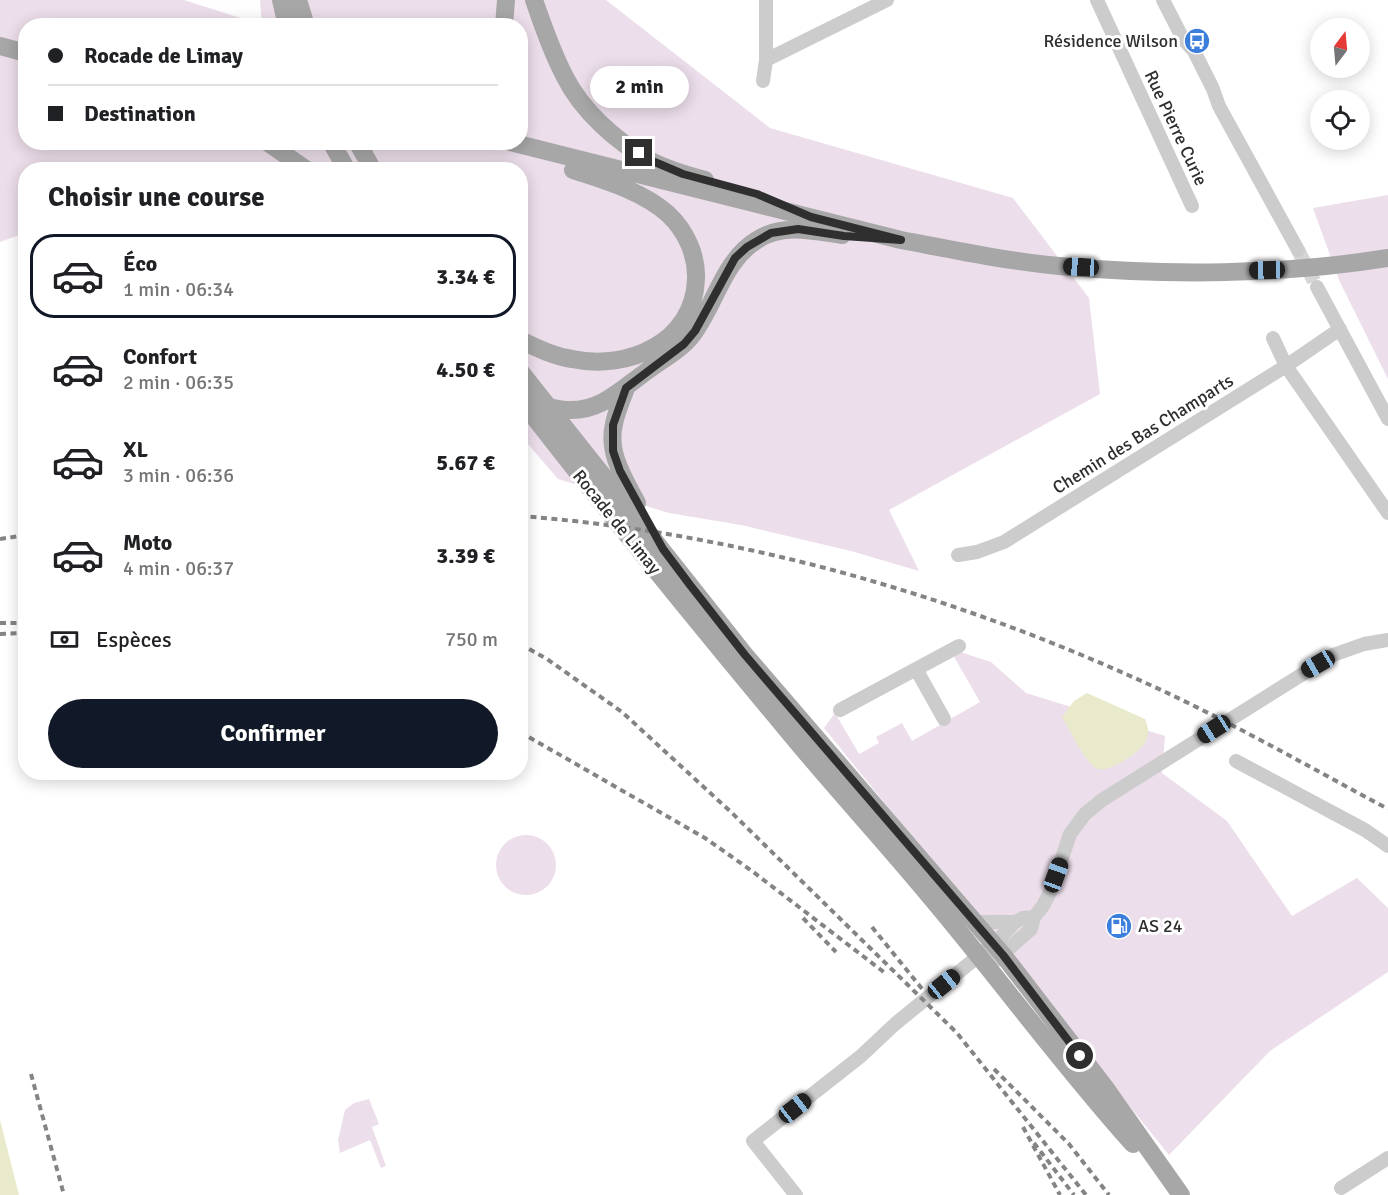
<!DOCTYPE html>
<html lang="fr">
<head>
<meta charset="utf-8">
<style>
	:root { --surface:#fff; --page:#f2f2f2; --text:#202124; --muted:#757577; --line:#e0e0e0; --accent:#111827 }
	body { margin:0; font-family:Signika,sans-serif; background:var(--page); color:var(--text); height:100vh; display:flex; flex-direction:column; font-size:22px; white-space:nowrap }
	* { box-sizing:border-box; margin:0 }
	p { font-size:20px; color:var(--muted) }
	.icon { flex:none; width:33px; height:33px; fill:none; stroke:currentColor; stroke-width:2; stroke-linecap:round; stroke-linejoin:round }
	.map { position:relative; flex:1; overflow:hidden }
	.drawer { position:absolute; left:18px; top:162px; width:510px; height:618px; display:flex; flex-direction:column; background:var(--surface); border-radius:24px; box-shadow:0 3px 15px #0003 }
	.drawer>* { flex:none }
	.top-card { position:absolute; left:18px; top:18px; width:510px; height:132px; border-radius:24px; box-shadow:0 3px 15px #0003; display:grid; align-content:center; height:132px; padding:0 30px; background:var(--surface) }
	.needle { width:39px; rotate:16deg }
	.buttons { position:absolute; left:1310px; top:18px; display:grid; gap:12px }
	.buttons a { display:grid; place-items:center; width:60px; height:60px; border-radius:50%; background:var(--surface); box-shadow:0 3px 15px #0003; font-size:30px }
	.end { position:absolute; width:27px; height:27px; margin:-14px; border:8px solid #2f2f2f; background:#fff; box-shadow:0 0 0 3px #fff }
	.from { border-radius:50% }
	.bubble { position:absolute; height:42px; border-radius:21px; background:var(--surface); box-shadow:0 3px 15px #0003; font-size:20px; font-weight:700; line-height:42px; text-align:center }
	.car { position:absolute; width:18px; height:36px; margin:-18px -9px; border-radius:8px; box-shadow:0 0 4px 2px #0007; background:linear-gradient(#222 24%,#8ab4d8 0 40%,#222 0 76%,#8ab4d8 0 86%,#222 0) }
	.top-card b { display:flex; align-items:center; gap:21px; height:57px; font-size:22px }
	.top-card b+b { border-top:2px solid var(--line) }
	.top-card i { width:15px; height:15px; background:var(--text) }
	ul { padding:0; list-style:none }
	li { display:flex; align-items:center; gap:18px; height:84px; margin:0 12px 9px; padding:0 18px; border:3px solid transparent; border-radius:24px }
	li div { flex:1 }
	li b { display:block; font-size:22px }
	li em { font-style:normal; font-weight:700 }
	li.on { border-color:var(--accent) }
	li>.icon { width:54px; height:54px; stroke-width:1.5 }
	h2 { padding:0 30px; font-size:27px; line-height:72px }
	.pay { display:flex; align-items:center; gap:15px; height:66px; padding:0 30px; font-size:22px }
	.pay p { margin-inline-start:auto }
	.button { display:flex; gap:12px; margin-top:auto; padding:12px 30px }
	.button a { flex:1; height:69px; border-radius:36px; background:var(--accent); color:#fff; font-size:24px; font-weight:700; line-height:69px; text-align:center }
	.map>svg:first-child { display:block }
	.green { fill:#ecdeea; fill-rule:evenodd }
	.water { fill:#e9eacc }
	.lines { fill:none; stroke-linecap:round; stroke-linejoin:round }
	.minor-tunnel { stroke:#d5d5d5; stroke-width:14; stroke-dasharray:14 7; stroke-linecap:butt }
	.minor { stroke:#ccc; stroke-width:14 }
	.major { stroke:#a7a7a7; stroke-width:18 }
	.rail { stroke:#848484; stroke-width:4; stroke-dasharray:6 4.5; stroke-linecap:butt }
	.route { stroke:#2f2f2f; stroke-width:8 }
	.labels { text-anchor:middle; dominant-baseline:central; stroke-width:6; stroke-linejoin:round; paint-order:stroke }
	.poi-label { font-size:18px; fill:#2f2f2f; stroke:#fff; text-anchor:end }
	.street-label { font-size:18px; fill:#2f2f2f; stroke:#fff }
</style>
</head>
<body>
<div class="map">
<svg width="1388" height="1195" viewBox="0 0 1388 1195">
	<rect width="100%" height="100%" fill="#fff"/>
	<path class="green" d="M0 0H184L262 25 260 0H606L770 128 1013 198 1089 298 1100 394 889 510 919 571 851 551 741 525 669 513 558 479 521 436 520 170H203L198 167 191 170H26L25 233 0 242ZM26 26H520V142H26Z
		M1388 195V379L1339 280 1313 208Z
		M960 652 991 662 1026 693 1165 736 1162 773 1227 821 1292 916 1357 878 1388 908V972L1270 1051 1169 1155 824 728 835 713 859 754 879 743 876 737 902 723 912 741 980 702 953 655Z
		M496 865a30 30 0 1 1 60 0a30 30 0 1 1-60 0Z
		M369 1099 379 1124 372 1127 386 1166 381 1168 370 1140 340 1153 338 1140 345 1110 354 1103Z"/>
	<path class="water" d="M1087 693 1145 719C1148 727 1150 733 1146 741 1141 752 1107 775 1096 768 1084 761 1070 730 1062 717L1074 701Z
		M0 1120 19 1195H0Z"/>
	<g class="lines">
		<path class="minor-tunnel" d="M1298 250 1317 287"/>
		<path class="minor" d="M1097 0 1192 206
			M1163 0 1183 39 1194 51 1213 89 1219 106 1298 250
			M766 60 887 0
			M763 81 766 60V0
			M1317 287 1388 419
			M1273 338 1286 366 1388 513
			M958 555 977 552 1004 542 1286 366 1340 329
			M916 669 944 719
			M840 710 959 646
			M1236 761 1365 830 1388 846
			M973 922H1015L1023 918 1034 917
			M989 966 1031 929 1034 917 1043 906 1052 888 1070 834 1085 814 1102 800 1333 655 1364 644 1388 640
			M1341 1188 1388 1158
			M796 1195 753 1141 861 1056 895 1024 998 940 1015 922"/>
		<path class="major" d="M281 0 287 26
			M298 0 306 26
			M534 0C543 26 552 52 565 77 582 111 616 141 649 160 666 169 686 175 705 180
			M504 26 506 0
			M0 46 26 53
			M267 142 307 170
			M331 142 347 170
			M357 142 373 170
			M510 142 901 240C954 250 1006 261 1059 266 1166 276 1283 275 1388 258
			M520 340C537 348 553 356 572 359 628 371 694 342 696 279 697 255 686 231 668 214 642 191 606 181 573 170
			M520 371 745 655 1003 955 1104 1086 1181 1195
			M626 388C622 400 616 412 614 424 607 453 624 478 637 503
			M520 399C607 511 697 622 788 731 835 788 886 843 933 900 1001 981 1063 1066 1133 1144
			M545 405C552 409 558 409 567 410 600 412 622 389 647 371 663 359 681 350 693 334 716 303 723 261 757 240 783 223 813 231 842 235"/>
		<path class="rail" d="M520 516C730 532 937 590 1128 675 1217 714 1302 763 1388 809
			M0 539 26 535
			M0 623H26
			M0 634 26 633
			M520 644 547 659 622 712 732 813 957 1033 1086 1195
			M520 732 705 838 752 871 885 973
			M803 918 836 952
			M872 927 923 990
			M994 1069 1069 1144 1109 1195
			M31 1074 64 1195
			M1023 1127 1060 1195
			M1034 1143 1074 1195"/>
	</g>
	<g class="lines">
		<path class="route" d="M639 153 650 160 683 174 757 194 811 217 901 240 844 236 798 229 771 233 747 247 735 258 695 331 684 344 626 388 613 425V451L620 471 663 549 690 585 745 655 1003 955 1080 1056"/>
	</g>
	<defs>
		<g id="bus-disc" transform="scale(1.35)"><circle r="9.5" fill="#3c7edb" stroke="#fff"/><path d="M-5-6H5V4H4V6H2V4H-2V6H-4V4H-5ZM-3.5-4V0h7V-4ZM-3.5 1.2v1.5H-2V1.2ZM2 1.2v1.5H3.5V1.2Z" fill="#fff"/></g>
		<g id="fuel-disc" transform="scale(1.35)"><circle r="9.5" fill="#3c7edb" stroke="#fff"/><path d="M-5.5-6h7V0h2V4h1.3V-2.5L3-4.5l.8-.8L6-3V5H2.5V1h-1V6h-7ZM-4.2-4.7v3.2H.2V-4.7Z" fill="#fff"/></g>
	</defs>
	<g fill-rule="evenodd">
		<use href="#bus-disc" x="1197" y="41"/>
		<use href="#fuel-disc" x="1119" y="926"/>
	</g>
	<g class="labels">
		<g class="poi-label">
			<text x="1178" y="41">Résidence Wilson</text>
			<text x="1138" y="926" text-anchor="start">AS 24</text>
		</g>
		<g class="street-label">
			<text transform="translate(1176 128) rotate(65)">Rue Pierre Curie</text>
			<text transform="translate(1143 434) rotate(-32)">Chemin des Bas Champarts</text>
			<text transform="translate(617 522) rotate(51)">Rocade de Limay</text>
		</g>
	</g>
</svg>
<div class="buttons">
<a><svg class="needle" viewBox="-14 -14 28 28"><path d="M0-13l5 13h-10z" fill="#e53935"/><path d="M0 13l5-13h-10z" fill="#757577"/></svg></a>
<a><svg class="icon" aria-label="locate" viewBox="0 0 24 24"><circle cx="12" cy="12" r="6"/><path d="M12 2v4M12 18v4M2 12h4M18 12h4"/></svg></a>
</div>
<i class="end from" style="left:1080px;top:1056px"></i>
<i class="end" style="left:639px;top:153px"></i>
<div class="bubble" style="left:590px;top:66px;width:99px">2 min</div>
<i class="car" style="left:1081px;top:267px;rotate:273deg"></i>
<i class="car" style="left:1267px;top:270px;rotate:269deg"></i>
<i class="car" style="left:1318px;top:664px;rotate:240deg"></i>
<i class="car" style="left:1214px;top:729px;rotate:238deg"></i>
<i class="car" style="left:1056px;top:875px;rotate:20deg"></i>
<i class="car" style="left:944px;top:984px;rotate:51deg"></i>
<i class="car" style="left:795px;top:1108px;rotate:52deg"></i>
<div class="top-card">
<b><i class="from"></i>Rocade de Limay</b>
<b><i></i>Destination</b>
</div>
<section class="drawer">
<h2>Choisir une course</h2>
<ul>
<li class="on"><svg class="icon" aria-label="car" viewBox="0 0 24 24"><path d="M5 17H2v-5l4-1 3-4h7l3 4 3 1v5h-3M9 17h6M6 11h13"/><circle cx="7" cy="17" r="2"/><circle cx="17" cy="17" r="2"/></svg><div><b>Éco</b><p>1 min · 06:34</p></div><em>3.34 €</em></li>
<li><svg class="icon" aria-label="car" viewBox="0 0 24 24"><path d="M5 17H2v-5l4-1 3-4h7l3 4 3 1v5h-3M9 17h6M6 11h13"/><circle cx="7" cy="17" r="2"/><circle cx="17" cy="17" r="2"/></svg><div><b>Confort</b><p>2 min · 06:35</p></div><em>4.50 €</em></li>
<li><svg class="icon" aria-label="car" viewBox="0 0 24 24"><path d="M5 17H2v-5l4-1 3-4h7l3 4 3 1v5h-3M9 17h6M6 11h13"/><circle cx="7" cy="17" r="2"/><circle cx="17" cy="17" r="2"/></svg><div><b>XL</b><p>3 min · 06:36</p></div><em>5.67 €</em></li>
<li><svg class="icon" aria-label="car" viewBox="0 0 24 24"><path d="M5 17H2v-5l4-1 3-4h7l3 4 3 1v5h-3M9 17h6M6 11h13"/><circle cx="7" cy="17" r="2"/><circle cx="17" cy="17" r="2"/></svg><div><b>Moto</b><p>4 min · 06:37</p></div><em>3.39 €</em></li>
</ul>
<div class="pay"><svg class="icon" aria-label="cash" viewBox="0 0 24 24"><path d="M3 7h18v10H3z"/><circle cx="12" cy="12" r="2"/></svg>Espèces<p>750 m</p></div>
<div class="button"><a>Confirmer</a></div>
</section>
</div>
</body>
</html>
